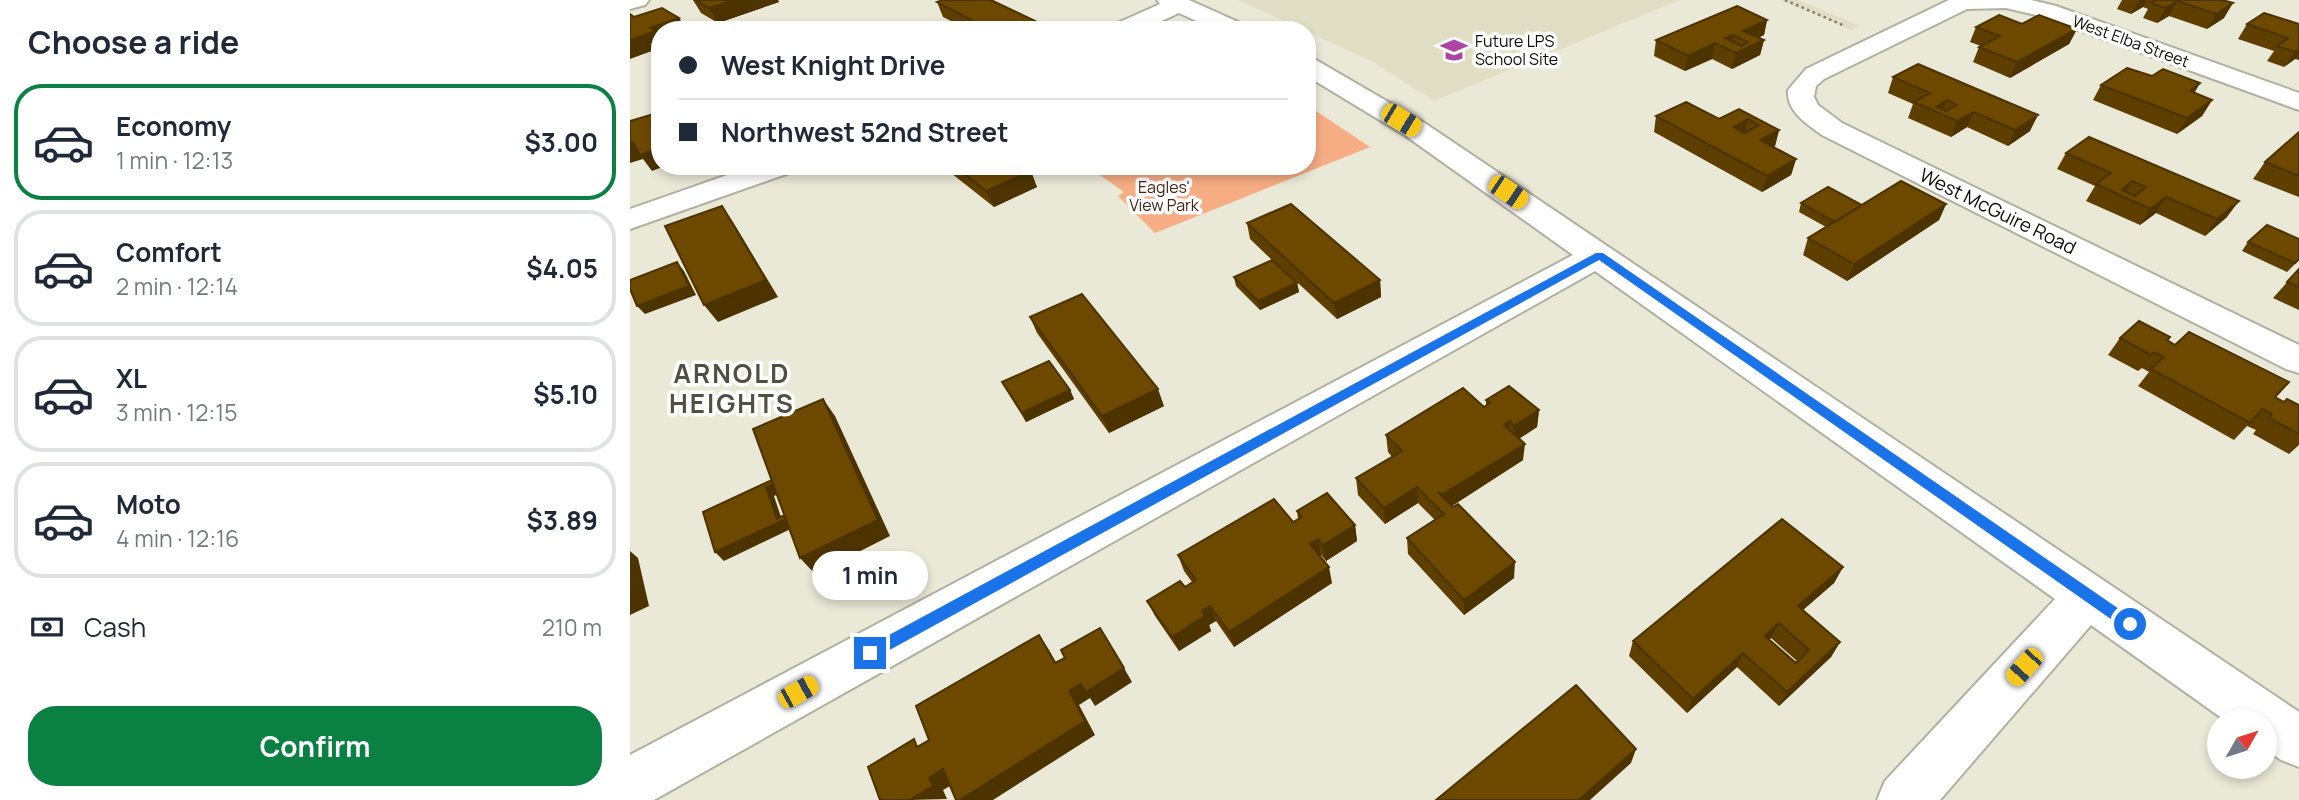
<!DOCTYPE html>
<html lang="en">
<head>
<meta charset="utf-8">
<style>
	:root { --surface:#fff; --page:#f6f6f7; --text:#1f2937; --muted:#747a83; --line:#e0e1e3; --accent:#0b8043 }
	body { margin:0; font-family:Manrope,sans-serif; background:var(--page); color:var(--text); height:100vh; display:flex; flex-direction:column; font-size:26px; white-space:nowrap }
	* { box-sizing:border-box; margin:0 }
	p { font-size:23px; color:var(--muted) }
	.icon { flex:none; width:38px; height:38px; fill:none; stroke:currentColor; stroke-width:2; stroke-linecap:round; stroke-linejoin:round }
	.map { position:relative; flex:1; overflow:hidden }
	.drawer { display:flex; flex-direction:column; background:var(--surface); width:630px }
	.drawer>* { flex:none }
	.top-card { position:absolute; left:21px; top:21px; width:665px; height:154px; border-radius:28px; box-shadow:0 4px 10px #0003; display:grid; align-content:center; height:154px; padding:0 28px; background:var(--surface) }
	.needle { width:46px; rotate:51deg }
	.fabs { position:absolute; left:1577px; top:709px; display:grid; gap:14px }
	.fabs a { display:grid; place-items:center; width:70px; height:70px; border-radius:50%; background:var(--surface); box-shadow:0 4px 10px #0003; font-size:35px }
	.end { position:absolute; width:32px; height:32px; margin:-16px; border:9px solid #1a73e8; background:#fff; box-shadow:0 0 0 4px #fff }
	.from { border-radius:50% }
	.bubble { position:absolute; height:49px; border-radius:24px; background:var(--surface); box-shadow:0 4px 10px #0003; font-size:23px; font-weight:700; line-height:49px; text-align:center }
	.car { position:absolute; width:21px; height:42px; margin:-21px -10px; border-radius:9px; box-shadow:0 0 5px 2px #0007; background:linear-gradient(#f5c518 24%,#345 0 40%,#f5c518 0 76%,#345 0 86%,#f5c518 0) }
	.top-card b { display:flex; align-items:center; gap:24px; height:66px; font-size:26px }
	.top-card b+b { border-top:2px solid var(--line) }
	.top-card i { width:18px; height:18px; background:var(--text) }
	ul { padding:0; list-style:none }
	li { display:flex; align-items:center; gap:21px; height:116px; margin:0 14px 10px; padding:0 14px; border:4px solid var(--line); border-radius:28px }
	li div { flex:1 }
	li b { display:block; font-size:26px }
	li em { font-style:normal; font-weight:700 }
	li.selected { border-color:var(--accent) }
	li>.icon { width:63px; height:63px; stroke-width:1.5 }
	h2 { padding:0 28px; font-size:32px; line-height:84px }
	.pay { display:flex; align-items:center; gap:18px; height:77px; padding:0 28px; font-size:26px }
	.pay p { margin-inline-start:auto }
	.cta { display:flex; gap:14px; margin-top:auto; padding:14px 28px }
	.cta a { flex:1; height:80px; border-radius:28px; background:var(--accent); color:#fff; font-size:28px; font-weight:700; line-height:80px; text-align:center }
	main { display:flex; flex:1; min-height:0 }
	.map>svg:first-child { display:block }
	.built { fill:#e0dfc6 }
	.green { fill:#f7ad83 }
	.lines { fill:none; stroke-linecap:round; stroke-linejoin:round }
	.minor-casing { stroke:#b1b0a0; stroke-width:4 }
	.path { stroke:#7c7b70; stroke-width:2.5; stroke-dasharray:2.5 3.5; stroke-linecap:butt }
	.minor { fill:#fff; fill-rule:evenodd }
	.wall { fill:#5e3f00; fill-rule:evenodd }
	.shaded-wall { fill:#4c3300 }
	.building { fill:#6d4900; stroke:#4c3300; stroke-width:2; fill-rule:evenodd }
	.route { fill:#1a73e8 }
	.labels { text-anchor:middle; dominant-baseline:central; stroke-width:7; stroke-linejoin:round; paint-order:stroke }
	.far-poi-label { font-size:16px; fill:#0d0d08; stroke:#fff; text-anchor:start }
	.far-street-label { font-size:16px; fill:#0d0d08; stroke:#fff }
	.far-park-label { font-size:16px; fill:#472714; stroke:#fff }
	.street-label { font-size:19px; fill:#0d0d08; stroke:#fff }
	.district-label { font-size:26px; font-weight:bold; letter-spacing:2px; fill:#504f41; stroke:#fff }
</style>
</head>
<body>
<main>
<section class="drawer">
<h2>Choose a ride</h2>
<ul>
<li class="selected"><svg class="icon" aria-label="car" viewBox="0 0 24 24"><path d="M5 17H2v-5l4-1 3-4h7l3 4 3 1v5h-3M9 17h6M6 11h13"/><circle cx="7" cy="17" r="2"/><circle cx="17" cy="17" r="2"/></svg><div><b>Economy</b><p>1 min · 12:13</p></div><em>$3.00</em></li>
<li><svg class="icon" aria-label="car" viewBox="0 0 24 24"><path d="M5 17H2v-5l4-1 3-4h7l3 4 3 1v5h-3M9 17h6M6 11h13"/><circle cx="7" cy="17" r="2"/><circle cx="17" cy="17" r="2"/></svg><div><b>Comfort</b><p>2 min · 12:14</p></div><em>$4.05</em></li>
<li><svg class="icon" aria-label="car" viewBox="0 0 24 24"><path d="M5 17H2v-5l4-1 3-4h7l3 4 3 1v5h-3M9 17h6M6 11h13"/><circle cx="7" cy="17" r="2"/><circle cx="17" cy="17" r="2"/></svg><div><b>XL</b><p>3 min · 12:15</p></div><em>$5.10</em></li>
<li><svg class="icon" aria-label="car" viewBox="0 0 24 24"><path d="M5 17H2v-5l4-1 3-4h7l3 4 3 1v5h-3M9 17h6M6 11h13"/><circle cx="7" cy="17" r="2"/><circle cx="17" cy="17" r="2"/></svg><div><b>Moto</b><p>4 min · 12:16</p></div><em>$3.89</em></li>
</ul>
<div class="pay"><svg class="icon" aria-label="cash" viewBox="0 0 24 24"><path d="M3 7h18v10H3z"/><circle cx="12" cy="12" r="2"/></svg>Cash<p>210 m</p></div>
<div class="cta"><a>Confirm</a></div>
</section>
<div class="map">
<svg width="1669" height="800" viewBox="0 0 1669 800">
	<rect width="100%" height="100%" fill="#eae9d8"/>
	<path class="built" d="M608 0H1050L804 101 743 62Z
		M1150 0H1168L1230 26 1221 30Z"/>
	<path class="green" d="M677 105 740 147 525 233 488 196 494 192 463 170 470 166H677Z"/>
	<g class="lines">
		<g class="minor-casing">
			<path id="minor" d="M0 0H19L15 5 0 9Z
				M527 0H559L615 25 618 30H586L549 13 512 30H480L483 25 530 4Z
				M1319 0H1401L1426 6 1669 93V110L1410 16 1376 8 1337 9 1194 79 1186 86 1184 97 1188 105 1212 123 1669 345V373L1656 369 1192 135C1177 124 1156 111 1158 90L1176 69Z
				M677 57 686 60 796 124 1669 712V767L1651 760 1634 748V721H1596L1461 625 1310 800H1247L1255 781 1425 599 965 271 24 800H0V755L943 255 776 136 677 76Z
				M123 166H167L162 172 0 229V209Z"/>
		</g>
		<path class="path" d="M1155 0 1215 26"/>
		<use href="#minor" class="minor"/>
	</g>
	<path class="wall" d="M63 0H148L149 2 88 23 71 13Z
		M1492 0H1592L1594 18 1577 29 1539 16 1527 23 1513 18 1518 9 1513 7 1501 14 1487 9Z
		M307 2 409 30H308L325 23 313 17Z
		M1137 20 1134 35 1128 38 1134 40 1130 55 1102 69 1082 59 1055 71 1024 56 1026 40Z
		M1392 24 1447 29 1439 44 1380 78 1343 62 1349 47 1351 46 1340 42 1346 27Z
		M1617 24H1669V60L1665 59 1654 67 1637 61 1644 51 1608 39Z
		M1522 76 1564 93 1582 100 1572 116 1547 134 1463 100 1471 85Z
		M1263 77 1400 131 1378 146 1337 127 1321 137 1278 118 1283 104 1258 93Z
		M1109 109 1149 130 1145 146 1143 147 1166 159 1161 175 1132 192 1024 132 1026 116 1089 119Z
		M1669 132V197L1623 179 1635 162Z
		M1436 153 1597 217 1575 236 1526 213 1510 225 1456 201 1465 186 1427 169Z
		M312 166H395L407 187 364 207Z
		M1171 203 1232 205 1316 204 1309 220 1217 281 1173 255 1178 238 1196 227 1169 212Z
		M617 223 750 280 751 297 707 319 657 273 667 283 669 292 630 310 606 286 604 277 642 260 620 239Z
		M1618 242 1669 260 1657 272 1612 251Z
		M1669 269V310L1643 298Z
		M400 317 534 406 479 433 407 333Z
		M1540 337 1538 341 1645 397 1654 402 1669 405V445L1659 454 1623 434 1626 430 1617 426 1604 440 1508 386 1519 372 1512 368 1508 371 1478 355 1490 338Z
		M372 382 440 390 444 399 396 422Z
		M856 400 909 410 907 427 889 439 893 460 822 506 884 578 834 615 778 554 777 538 805 520 788 503 755 524 728 495 726 478 762 457 758 452 756 435 854 407 856 406Z
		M667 511 725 525 727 541 696 561 691 555 689 556 702 583 604 647 586 621 579 625 581 631 549 651 525 616 517 601 555 587 562 582 554 571 548 555 663 522 668 519Z
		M1213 567 1204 583 1173 610 1210 642 1201 657 1149 706 1107 667 1057 713 999 656 1003 641ZM1141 638 1167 661 1166 663 1139 640Z"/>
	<path class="shaded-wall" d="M104 0H148L149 2 88 23 79 8Z
		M1509 0H1517L1513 7 1501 14Z
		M1547 1 1539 16 1527 23 1536 8Z
		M1603 3 1594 18 1577 29 1586 14Z
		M49 18 57 30H30V48L0 59V40L20 28Z
		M1137 20 1134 35 1118 42 1113 31Z
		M407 22 409 30H388Z
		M1447 29 1439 44 1380 78 1387 62Z
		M1103 35 1100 50 1095 38Z
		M1134 40 1130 55 1102 69 1106 53Z
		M1085 43 1082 59 1055 71 1058 56Z
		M1669 49V54L1665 59 1654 67 1665 52Z
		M1570 83 1561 99 1560 91Z
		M1317 100 1311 114 1306 107Z
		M1582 100 1572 116 1547 134 1557 118Z
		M1344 112 1337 127 1321 137 1327 121Z
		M1408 115 1400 131 1378 146 1385 130Z
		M1118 119 1114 135 1104 127Z
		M1149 130 1145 146 1125 156 1130 140Z
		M30 133V144L24 135Z
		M3 142 30 148V166H35L22 171 13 159 0 163V143Z
		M1166 159 1161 175 1132 192 1137 176Z
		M401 171 407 187 364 207 356 191Z
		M1502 181 1493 197 1492 190Z
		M1536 197 1526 213 1510 225 1520 209Z
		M1609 201 1597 217 1575 236 1587 219Z
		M1316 204 1309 220 1217 281 1224 264Z
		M92 206 103 222 148 297 88 322 74 305Z
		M47 262 54 271 66 295 15 314 7 306Z
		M750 280 751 297 707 319 704 303Z
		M667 283 669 292 630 310 628 301Z
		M528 389 534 406 479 433 472 416Z
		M440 390 444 399 396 422 392 413Z
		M193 399 205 416 260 536 185 574 170 558Z
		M909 410 907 427 883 442 884 426Z
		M880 421 879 438 874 425Z
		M895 444 893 460 814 511 813 494Z
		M146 483 153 492 144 496 152 520 159 517 167 526 94 561 85 552 147 519 136 487Z
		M787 487 788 503 755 524 754 508Z
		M725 525 727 541 696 561 693 545Z
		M688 539 691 555 683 560 680 544Z
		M0 551 8 558 19 606 0 615Z
		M885 562 884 578 834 615V600Z
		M699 567 702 583 604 647 599 632Z
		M1213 567 1204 583 1160 621 1168 606Z
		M580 606 586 621 579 625 581 631 549 651 542 637 572 611Z
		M1149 623 1141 638 1128 651 1135 636Z
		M409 635 419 650 435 678 425 663Z
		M1210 642 1201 657 1149 706 1157 692Z
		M1113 653 1107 667 1057 713 1063 699Z
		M494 668 502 682 465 706 460 698 449 705 465 735 363 800H330L439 691 451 684Z
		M1006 749 1001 763 960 800H949Z
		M313 769 327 782 313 790 317 799 280 800 299 778Z"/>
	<path class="building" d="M65 0H104L79 8Z
		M313 0H361L407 22 388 30H360L307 2Z
		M1526 0H1592L1603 3 1586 14 1547 1 1536 8 1521 3Z
		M1107 6 1137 20 1113 31 1134 40 1106 53 1085 43 1058 56 1026 40ZM1103 35 1118 42 1111 46 1095 38Z
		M32 8 49 18 20 28 26 31 0 40V14L4 17Z
		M1634 13 1669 24V49L1665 52 1647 46 1658 38 1617 24Z
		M1369 15 1392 24 1409 15 1447 29 1387 62 1349 47 1370 36 1346 27Z
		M328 22 342 30H308Z
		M1288 64 1408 115 1385 130 1344 112 1327 121 1284 102 1300 93 1263 77ZM1317 100 1327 105 1316 111 1306 107Z
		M1497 68 1522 76 1533 69 1570 83 1560 91 1582 100 1557 118 1471 85Z
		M1056 102 1089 119 1109 109 1149 130 1130 140 1166 159 1137 176 1026 116ZM1118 119 1129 125 1114 133 1104 127Z
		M30 112V133L24 135 30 144V148L10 155 3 142 0 143V121Z
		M1669 132V176L1635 162Z
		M1459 137 1609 201 1587 219 1536 197 1520 209 1466 184 1481 173 1436 153ZM1502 181 1516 187 1505 196 1492 190Z
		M325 166H395L401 171 356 191Z
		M1271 181 1316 204 1224 264 1178 238Z
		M1198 187 1232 205 1205 222 1171 203Z
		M661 204 750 280 704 303 617 223Z
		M92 206 136 280 74 305 35 226Z
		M1637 225 1669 239V259L1665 263 1618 242Z
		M642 260 667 283 628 301 604 277Z
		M47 262 59 286 7 306 0 289V280Z
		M1669 269V287L1657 282Z
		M452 294 528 389 472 416 400 317Z
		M1509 321 1540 337 1537 340 1545 345 1559 332 1659 382 1645 397 1654 402 1657 399 1669 405V434L1639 418 1642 414 1632 409 1620 423 1521 369 1534 357 1524 352 1521 355 1490 338Z
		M419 361 440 390 392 413 372 382Z
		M879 386 909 410 884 426 880 421 874 425 895 444 813 494 808 492 823 507 828 504 885 562 834 600 777 538 814 514 787 487 754 508 726 478 772 451 756 435 833 388 854 407 860 403 856 400Z
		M193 399 248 520 170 558 123 429Z
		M142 480 143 484 136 487 147 519 154 515 156 519 85 552 73 512Z
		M697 493 725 525 693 545 688 539 680 544 699 567 599 632 580 606 572 611 575 616 542 637 517 601 550 581 555 587 566 580 548 555 644 499 663 522 672 517 667 511Z
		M1152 519 1213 567 1168 606 1210 642 1157 692 1113 653 1063 699 1003 641ZM1149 623 1179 650 1166 663 1135 636Z
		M470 628 494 668 456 692 451 684 439 691 455 721 330 800H326L313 769 299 778 303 786 280 800H250L238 767 284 739 287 747 299 740 286 706 409 635 425 663 435 658 431 650Z
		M946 685 1006 749 949 800H806Z"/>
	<path class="route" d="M966 253H973L1505 620V629H1495L969 260 245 658H235V648Z"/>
	<defs>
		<g id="school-bare" transform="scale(2.1)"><path d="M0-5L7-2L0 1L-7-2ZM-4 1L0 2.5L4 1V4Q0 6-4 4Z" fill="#ae44a6" stroke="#fff" stroke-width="2.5" paint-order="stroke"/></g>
	</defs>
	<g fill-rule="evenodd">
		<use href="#school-bare" x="824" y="50"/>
	</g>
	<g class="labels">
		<g class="far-poi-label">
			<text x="845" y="41">Future LPS<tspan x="845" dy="18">School Site</tspan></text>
		</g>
		<g class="far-street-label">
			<text transform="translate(1501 41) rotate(20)">West Elba Street</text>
		</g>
		<g class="far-park-label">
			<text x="534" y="187">Eagles'<tspan x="534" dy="18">View Park</tspan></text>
		</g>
		<g class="street-label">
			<text transform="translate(1368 211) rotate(26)">West McGuire Road</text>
		</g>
		<g class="district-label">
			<text x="102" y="373">ARNOLD<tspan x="102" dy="30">HEIGHTS</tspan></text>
		</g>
	</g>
</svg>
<div class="fabs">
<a><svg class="needle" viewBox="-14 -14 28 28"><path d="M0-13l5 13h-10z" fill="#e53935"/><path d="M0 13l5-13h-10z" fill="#747a83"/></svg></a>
</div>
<i class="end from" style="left:1500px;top:624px"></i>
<i class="end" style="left:240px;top:653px"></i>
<div class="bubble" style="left:182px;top:551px;width:116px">1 min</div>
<i class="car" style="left:771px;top:120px;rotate:121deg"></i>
<i class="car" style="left:878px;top:192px;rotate:124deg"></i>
<i class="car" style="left:1394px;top:667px;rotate:222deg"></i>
<i class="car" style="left:168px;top:692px;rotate:61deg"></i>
<div class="top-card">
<b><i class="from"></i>West Knight Drive</b>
<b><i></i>Northwest 52nd Street</b>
</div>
</div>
</main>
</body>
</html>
